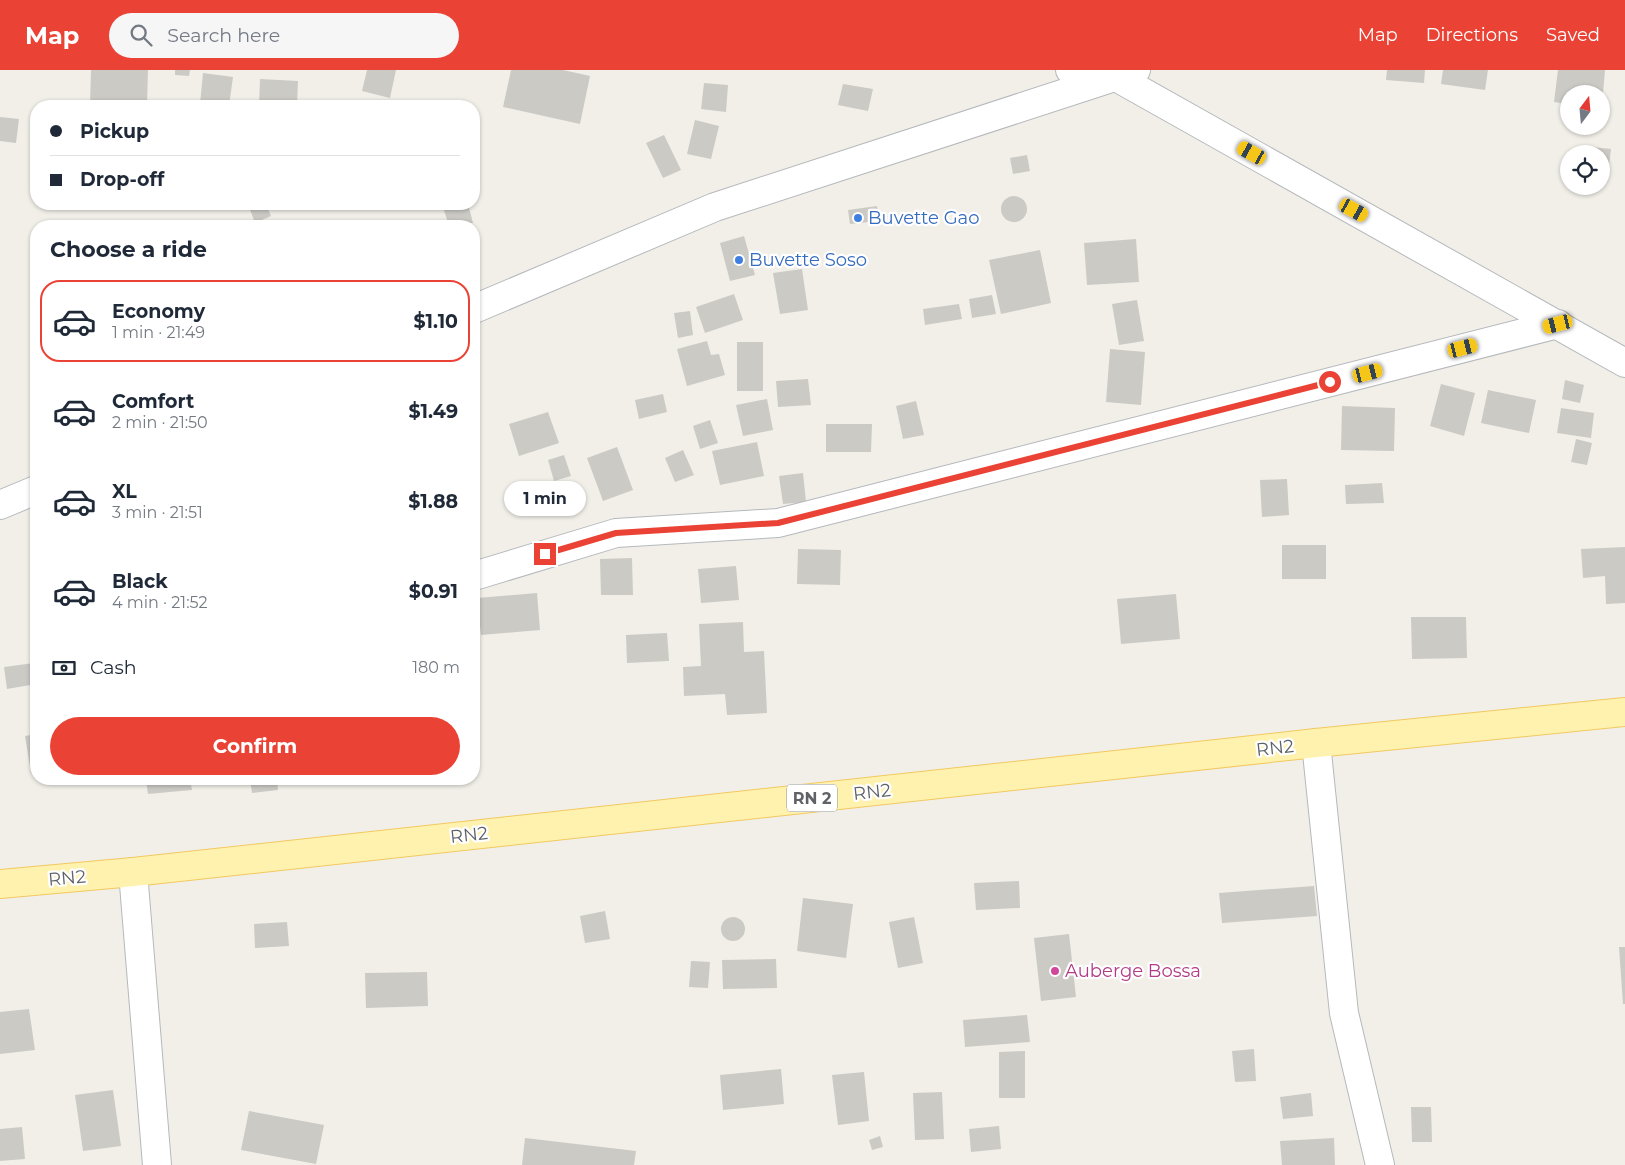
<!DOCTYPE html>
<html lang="en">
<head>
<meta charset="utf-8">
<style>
	:root { --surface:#fff; --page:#f6f6f7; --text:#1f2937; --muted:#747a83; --line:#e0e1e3; --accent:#ea4335 }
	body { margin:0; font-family:Montserrat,sans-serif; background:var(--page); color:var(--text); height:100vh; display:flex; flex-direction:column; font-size:19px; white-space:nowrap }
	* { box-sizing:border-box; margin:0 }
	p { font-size:16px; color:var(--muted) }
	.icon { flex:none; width:28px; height:28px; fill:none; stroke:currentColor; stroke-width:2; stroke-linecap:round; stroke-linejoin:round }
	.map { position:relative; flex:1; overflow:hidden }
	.details { position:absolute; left:30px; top:150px; width:450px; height:565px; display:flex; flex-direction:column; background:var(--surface); border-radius:20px; box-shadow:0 1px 4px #0004 }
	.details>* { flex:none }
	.hud { position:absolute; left:30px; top:30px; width:450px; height:110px; border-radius:20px; box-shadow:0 1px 4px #0004; display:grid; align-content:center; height:110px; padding:0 20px; background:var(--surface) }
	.needle { width:32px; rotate:16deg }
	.buttons { position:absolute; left:1560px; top:15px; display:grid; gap:10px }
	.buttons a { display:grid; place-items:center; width:50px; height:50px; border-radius:50%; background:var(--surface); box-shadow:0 1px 4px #0004; font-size:25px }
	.end { position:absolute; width:22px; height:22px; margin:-11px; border:6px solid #ea4335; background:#fff; box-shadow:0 0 0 2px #fff }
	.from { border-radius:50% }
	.bubble { position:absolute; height:35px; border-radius:18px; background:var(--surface); box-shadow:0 1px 4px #0004; font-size:16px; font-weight:700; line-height:35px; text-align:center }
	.car { position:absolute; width:15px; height:30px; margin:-15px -8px; border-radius:6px; box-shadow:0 0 4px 1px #0007; background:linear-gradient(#f5c518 24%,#345 0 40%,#f5c518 0 76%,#345 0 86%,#f5c518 0) }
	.hud b { display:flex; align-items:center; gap:18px; height:48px; font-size:19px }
	.hud b+b { border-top:1px solid var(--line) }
	.hud i { width:12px; height:12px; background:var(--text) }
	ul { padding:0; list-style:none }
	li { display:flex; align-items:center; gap:15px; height:82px; margin:0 10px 8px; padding:0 10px; border:2px solid transparent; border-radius:20px }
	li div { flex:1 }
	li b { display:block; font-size:19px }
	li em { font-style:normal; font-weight:700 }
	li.current { border-color:var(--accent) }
	li>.icon { width:45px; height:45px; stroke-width:1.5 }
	h2 { padding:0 20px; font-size:22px; line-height:60px }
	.pay { display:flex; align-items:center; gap:12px; height:55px; padding:0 20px; font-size:19px }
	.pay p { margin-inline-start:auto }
	.action { display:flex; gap:10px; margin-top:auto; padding:10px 20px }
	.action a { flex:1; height:58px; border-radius:30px; background:var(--accent); color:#fff; font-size:20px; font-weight:700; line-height:58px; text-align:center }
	header { display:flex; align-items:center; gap:30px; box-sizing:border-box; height:70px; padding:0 25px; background:var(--accent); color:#fff }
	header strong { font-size:24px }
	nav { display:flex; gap:28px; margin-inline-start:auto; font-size:18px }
	.search { width:350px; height:45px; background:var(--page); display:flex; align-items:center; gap:12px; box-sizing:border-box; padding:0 18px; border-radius:28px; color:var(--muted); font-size:19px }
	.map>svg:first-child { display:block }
	.building { fill:#cccac5 }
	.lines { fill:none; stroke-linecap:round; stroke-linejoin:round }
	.minor-casing { stroke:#b5b8bc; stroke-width:30 }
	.major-casing { stroke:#f2c960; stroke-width:30 }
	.minor { stroke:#fff; stroke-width:28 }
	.major { stroke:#fff2af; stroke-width:28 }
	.route { stroke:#ea4335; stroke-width:6 }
	.shop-dot { fill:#3f7fe0; stroke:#fff; stroke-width:2 }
	.hotel-dot { fill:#d1479c; stroke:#fff; stroke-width:2 }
	.labels { text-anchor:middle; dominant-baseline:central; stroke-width:4.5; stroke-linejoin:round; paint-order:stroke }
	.shield { fill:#fff; stroke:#8f9295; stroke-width:1 }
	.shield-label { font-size:16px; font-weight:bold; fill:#5f6368 }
	.shop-label { font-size:18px; fill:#366cbe; stroke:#fff; text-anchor:start }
	.street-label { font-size:18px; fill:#5f6368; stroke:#fff }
	.hotel-label { font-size:18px; fill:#b23c85; stroke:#fff; text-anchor:start }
</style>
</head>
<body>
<header>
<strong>Map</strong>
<div class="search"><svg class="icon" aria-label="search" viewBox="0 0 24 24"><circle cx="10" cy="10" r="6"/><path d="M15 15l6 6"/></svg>Search here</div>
<nav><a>Map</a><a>Directions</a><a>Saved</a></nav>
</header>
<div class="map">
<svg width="1625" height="1095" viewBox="0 0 1625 1095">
	<rect width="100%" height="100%" fill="#f1efe8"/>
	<path class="building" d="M91 0H148L147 36H90Z
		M175 0H190L189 6 175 5Z
		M367 0H396L390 28 362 21Z
		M511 0H563L590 6 580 54 503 37Z
		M1387 0H1425L1424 13 1386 10Z
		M1443 0H1488L1485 20 1441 14Z
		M1558 0H1605L1603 24H1569V34L1554 32Z
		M203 3 233 7 229 36 200 34Z
		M260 9 298 11 297 36H259Z
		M704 13 728 15 726 42 701 39Z
		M843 14 873 19 868 41 838 35Z
		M0 47 19 49 16 73 0 71Z
		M695 50 719 56 711 89 687 84Z
		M664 65 681 100 663 108 646 73Z
		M1582 76 1611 79 1607 112 1601 111V84H1581Z
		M1027 85 1030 101 1013 104 1010 88Z
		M1001 139a13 13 0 1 1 26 0a13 13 0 1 1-26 0Z
		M248 134H266L271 146 255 153Z
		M442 134H468L473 153 449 156Z
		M877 136 879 151 850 154 848 140Z
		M744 166 755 205 730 211 720 173Z
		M1136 169 1139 212 1087 215 1084 173Z
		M1040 180 1051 233 1001 244 989 190Z
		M802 199 808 240 780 244 773 203Z
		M734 224 743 250 705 263 696 237Z
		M992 225 996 244 972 248 969 229Z
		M1137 230 1144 271 1119 275 1112 234Z
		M959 234 962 249 925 255 923 239Z
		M690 241 693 265 678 268 674 243Z
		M707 271 711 285 719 284 725 305 687 316 677 279Z
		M737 272H763V321H737Z
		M1110 279 1145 282 1141 335 1106 332Z
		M808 309 811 335 778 337 776 311Z
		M1565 310 1584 315 1580 333 1562 329Z
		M1441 314 1475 323 1464 366 1430 356Z
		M1488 320 1536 330 1529 363 1481 353Z
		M663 324 667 342 639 349 635 330Z
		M767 329 773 360 743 366 736 335Z
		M916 331 924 365 903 369 896 336Z
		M1342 336 1395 338 1394 381 1341 380Z
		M1561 338 1594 343 1591 368 1557 363Z
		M548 342 559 373 519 386 509 354Z
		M710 350 718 373 700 379 693 356Z
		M826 354H872L871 382H826Z
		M1576 369 1592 373 1587 395 1571 392Z
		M757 372 764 406 720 415 712 381Z
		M617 377 633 420 603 431 587 388Z
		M683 380 694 405 675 412 665 388Z
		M564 385 571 406 554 411 548 390Z
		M803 403 806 432 783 434 779 406Z
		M1287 409 1289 445 1262 447 1260 410Z
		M1382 413 1384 433 1346 434 1345 415Z
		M1282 475H1326V509H1282Z
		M1625 477V533L1606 534 1605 506 1583 508 1581 479Z
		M798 479 841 480 840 515 797 514Z
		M632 488 633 525H601L600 489Z
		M736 496 739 530 701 533 698 499Z
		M537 523 540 560 481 565 477 528Z
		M1176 524 1180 569 1121 574 1117 529Z
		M1411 547H1466L1467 588 1412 589Z
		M743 552 744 582 764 581 767 643 727 645 725 624 684 626 683 597 701 596 699 554Z
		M667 563 669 591 627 593 626 565Z
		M34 593 36 614 7 619 4 597Z
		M36 664V702L31 703 25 666Z
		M146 709H190L192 720 148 724Z
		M250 709H277L278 720 252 723Z
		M1019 811 1020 838 976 840 974 813Z
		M1314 816 1317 846 1222 853 1219 823Z
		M803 828 853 834 846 888 797 881Z
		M605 841 610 869 585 873 580 846Z
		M721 859a12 12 0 1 1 24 0a12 12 0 1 1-24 0Z
		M914 847 923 893 898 898 889 852Z
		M287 852 289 876 255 878 254 854Z
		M1069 864 1076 927 1041 931 1034 868Z
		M1619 877H1625V934H1623Z
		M776 889 777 918 723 919 722 890Z
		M691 891 710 892 708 918 689 917Z
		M427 902 428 936 366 938 365 903Z
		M29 939 35 980 0 984V942Z
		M1027 945 1030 972 965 977 963 950Z
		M1254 979 1256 1011 1235 1012 1232 981Z
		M1025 981V1028H999V982Z
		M781 999 784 1034 723 1040 720 1005Z
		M864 1002 869 1051 838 1055 832 1005Z
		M113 1020 121 1076 83 1081 75 1025Z
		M942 1022 944 1069 915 1070 913 1023Z
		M1311 1023 1313 1046 1283 1049 1280 1027Z
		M1411 1037H1431L1432 1072H1412Z
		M249 1041 324 1055 316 1094 241 1080Z
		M999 1056 1001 1079 971 1082 969 1059Z
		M22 1057 25 1089 0 1091V1059Z
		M880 1066 883 1077 872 1080 869 1070Z
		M525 1068 636 1081 634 1095H522Z
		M1334 1068 1335 1095H1282L1280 1071Z"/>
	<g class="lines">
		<g class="minor-casing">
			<path id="minor" d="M1070 0 1116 7 1625 293
				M474 239 715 137 1136 0
				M0 435 36 420
				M474 506 616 463 778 453 1558 254
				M1316 673 1344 943 1380 1095
				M133 802 157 1095"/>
		</g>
		<g class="major-casing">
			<path id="major" d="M0 814 133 802 1316 673 1625 642"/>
		</g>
		<use href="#minor" class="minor"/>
		<use href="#major" class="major"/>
	</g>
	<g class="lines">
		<path class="route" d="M545 484 616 463 778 453 1330 312"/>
	</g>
	<g class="shop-dot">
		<circle cx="858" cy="148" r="5"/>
		<circle cx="739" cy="190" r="5"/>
	</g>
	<circle class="hotel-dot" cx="1055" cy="901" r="5"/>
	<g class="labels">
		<rect class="shield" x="787" y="714.5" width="50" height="27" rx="4"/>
		<g class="shield-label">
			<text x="812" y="728">RN 2</text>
		</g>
		<g class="shop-label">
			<text x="868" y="148">Buvette Gao</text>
			<text x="749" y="190">Buvette Soso</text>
		</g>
		<g class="street-label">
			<text transform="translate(1275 678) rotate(-6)">RN2</text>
			<text transform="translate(872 722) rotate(-6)">RN2</text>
			<text transform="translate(469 765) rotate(-6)">RN2</text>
			<text transform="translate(67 808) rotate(-5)">RN2</text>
		</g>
		<g class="hotel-label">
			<text x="1065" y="901">Auberge Bossa</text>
		</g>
	</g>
</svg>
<div class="buttons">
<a><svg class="needle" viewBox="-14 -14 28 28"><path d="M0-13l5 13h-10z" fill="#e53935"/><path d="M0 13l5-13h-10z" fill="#747a83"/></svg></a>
<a><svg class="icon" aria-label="locate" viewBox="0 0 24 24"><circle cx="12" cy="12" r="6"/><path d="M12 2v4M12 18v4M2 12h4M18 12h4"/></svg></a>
</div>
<i class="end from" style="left:1330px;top:312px"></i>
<i class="end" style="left:545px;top:484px"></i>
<div class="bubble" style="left:504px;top:411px;width:82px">1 min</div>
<i class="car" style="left:1252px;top:83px;rotate:299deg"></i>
<i class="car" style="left:1354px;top:140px;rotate:119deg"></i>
<i class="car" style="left:1558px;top:254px;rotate:256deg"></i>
<i class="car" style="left:1463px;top:278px;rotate:76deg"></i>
<i class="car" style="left:1368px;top:303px;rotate:76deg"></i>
<div class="hud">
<b><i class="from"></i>Pickup</b>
<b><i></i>Drop-off</b>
</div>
<section class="details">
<h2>Choose a ride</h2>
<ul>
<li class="current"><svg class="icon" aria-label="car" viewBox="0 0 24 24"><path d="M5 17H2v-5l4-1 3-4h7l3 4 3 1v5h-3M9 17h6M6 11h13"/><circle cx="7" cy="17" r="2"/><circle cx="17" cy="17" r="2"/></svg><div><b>Economy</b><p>1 min · 21:49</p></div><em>$1.10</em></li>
<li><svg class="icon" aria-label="car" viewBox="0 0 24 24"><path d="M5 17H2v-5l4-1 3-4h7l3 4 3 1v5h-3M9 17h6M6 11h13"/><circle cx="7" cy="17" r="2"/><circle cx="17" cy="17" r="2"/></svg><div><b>Comfort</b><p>2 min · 21:50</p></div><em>$1.49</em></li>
<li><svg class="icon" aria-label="car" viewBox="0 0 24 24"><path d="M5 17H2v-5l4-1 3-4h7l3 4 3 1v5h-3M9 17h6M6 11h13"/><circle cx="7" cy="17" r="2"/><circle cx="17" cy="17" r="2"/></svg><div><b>XL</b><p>3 min · 21:51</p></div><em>$1.88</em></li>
<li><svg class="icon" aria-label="car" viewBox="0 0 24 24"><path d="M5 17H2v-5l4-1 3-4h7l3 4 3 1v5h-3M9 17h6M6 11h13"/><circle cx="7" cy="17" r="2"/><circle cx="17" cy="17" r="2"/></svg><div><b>Black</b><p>4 min · 21:52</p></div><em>$0.91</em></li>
</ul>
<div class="pay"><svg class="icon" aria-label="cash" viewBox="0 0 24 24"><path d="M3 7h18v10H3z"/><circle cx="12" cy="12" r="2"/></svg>Cash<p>180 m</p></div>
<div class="action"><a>Confirm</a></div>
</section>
</div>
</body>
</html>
